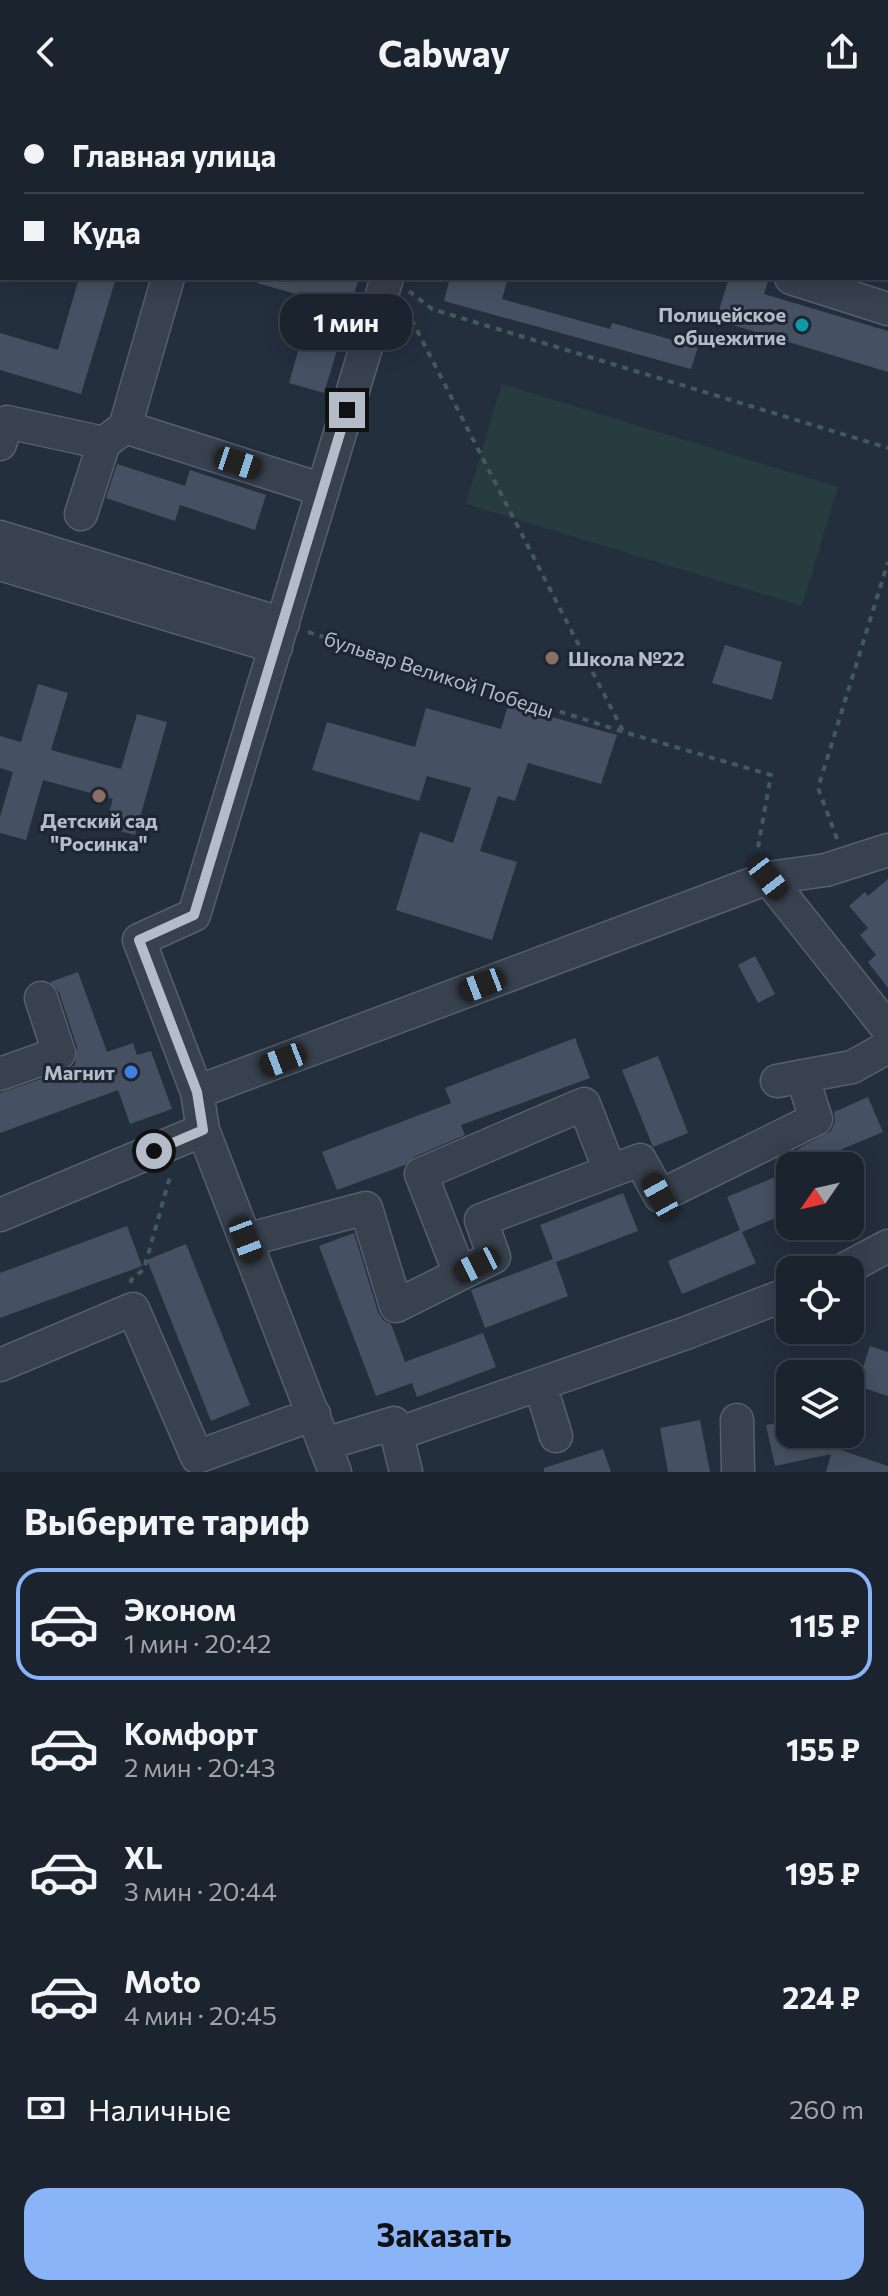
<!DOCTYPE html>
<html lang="ru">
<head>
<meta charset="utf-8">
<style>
	:root { --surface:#1b232e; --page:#282f3a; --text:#f1f3f6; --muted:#a0a4aa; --line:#39404a; --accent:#8ab4f8 }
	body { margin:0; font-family:Commissioner,sans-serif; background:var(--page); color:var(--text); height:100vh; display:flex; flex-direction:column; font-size:30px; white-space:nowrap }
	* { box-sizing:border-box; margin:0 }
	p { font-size:26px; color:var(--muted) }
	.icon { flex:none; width:44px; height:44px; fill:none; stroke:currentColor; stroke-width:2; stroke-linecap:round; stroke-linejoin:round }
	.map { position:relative; height:1368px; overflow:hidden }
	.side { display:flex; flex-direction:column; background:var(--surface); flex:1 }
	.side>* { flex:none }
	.hud { position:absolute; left:0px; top:0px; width:888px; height:176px; box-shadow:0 4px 20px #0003,0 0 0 2px var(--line); display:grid; align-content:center; height:176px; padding:0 24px; background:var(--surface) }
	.needle { width:52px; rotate:236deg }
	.controls { position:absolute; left:776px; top:1048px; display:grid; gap:16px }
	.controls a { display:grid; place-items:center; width:88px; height:88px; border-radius:16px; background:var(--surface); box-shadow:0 4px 20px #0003,0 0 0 2px var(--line); font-size:40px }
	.end { position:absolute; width:36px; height:36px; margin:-18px; border:10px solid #b4bcc9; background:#111; box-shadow:0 0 0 4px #111 }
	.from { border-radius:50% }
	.bubble { position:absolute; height:56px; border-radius:24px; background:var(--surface); box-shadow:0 4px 20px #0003,0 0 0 2px var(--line); font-size:26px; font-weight:700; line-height:56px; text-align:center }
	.car { position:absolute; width:24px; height:48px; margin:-24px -12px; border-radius:10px; box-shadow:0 0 6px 2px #0007; background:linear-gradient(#222 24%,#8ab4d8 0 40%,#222 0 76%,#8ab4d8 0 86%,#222 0) }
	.hud b { display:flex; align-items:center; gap:28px; height:76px; font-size:30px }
	.hud b+b { border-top:2px solid var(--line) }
	.hud i { width:20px; height:20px; background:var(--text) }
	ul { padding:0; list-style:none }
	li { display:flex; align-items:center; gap:24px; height:112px; margin:0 16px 12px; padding:0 8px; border:4px solid transparent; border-radius:24px }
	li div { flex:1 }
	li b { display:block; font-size:30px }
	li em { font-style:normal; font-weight:700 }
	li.current { border-color:var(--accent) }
	li>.icon { width:72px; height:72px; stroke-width:1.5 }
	h2 { padding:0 24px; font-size:36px; line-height:96px }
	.pay { display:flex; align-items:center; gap:20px; height:88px; padding:0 24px; font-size:30px }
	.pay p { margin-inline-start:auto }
	.primary-button { display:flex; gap:16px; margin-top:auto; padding:16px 24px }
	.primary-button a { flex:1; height:92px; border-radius:24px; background:var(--accent); color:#111; font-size:32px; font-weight:700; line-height:92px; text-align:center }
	header { display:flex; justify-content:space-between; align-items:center; height:104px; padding:0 24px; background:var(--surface); font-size:36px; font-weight:700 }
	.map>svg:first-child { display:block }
	.green { fill:#263c3f }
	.building { fill:#455162 }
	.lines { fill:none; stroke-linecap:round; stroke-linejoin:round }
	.minor-casing { stroke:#565f6c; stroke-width:35 }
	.path { stroke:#44595c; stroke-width:4; stroke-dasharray:6 6; stroke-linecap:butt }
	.minor { stroke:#38414e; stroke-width:32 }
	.route { stroke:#b4bcc9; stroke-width:10 }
	.culture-dot { fill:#0f9aa8; stroke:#1d2633; stroke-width:3 }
	.education-dot { fill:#8d6e63; stroke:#1d2633; stroke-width:3 }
	.shop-dot { fill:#3f7fe0; stroke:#1d2633; stroke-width:3 }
	.labels { text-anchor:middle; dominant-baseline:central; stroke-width:6; stroke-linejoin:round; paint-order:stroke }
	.poi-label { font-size:20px; font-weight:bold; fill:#b4bcc9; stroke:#1d2633; text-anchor:end }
	.street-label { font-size:20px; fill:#b4bcc9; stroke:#1d2633 }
</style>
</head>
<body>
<header><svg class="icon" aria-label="back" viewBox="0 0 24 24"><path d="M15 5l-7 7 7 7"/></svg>Cabway<svg class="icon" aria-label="share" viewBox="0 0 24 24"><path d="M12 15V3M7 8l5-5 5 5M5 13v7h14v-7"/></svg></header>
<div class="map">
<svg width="888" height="1368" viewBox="0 0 888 1368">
	<rect width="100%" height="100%" fill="#242f3e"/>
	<path class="green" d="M502 280 838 383 802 502 466 400Z"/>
	<path class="building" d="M79 174H116L81 290 0 266V229L58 246Z
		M258 174H359L324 289 289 279 313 195 257 179Z
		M450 174H508L502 195 610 225 612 219 698 243 691 265 444 197Z
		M729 174H769L764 190 888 227V268L716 216Z
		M117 360 185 382 190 366 266 391 255 426 180 401 175 417 106 394Z
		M725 541 782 558 772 596 712 579Z
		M38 580 68 589 51 646 121 665 137 610 167 618 135 731 105 723 113 695 43 676 26 736 0 729V713L13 668 0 664V632L21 638Z
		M508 601 617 631 601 680 528 659 515 697 498 692 480 747 517 758 492 836 396 806 420 728 453 739 471 684 427 672 419 697 312 666 327 618 415 643 426 604 501 625Z
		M888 775V884L868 858 876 851 860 831 868 824 849 802 865 788 868 792Z
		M755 852 775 890 758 899 738 861Z
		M78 868 107 948 133 939 137 951 151 947 172 1005 130 1020 118 986 0 1029V989L65 967 75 961 77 943 59 888 50 878Z
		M575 934 590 974 461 1021 465 1031 414 1053 405 1061 337 1086 322 1048 451 999 445 984Z
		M658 952 688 1029 653 1043 622 966Z
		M868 993 883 1028 804 1061 798 1045 831 1027 835 1017 834 1008Z
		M790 1067V1108L742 1128 756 1159 682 1190 668 1157 740 1126 727 1093Z
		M623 1089 638 1127 556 1158 568 1192 485 1224 471 1186 553 1155 540 1121Z
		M127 1122 142 1162 0 1214V1169Z
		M354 1129 378 1208 383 1216 391 1220 405 1258 483 1229 496 1263 417 1293 412 1279 376 1292 319 1142Z
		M186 1140 250 1301 211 1317 147 1156Z
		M870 1242 888 1248V1292L857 1282Z
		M700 1316 710 1368H668L660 1324Z
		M790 1316V1330H815L817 1338 888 1362V1368H826L831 1350 775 1362 766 1321Z
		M603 1345 611 1368H544V1364Z"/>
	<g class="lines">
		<g class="minor-casing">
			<path id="minor" d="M219 2V0
				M448 2V0
				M742 2 744 0
				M768 2 769 0
				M886 119 888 120
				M0 138 2 131
				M791 174 888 205
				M125 323 168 174
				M0 340 7 318 104 339 125 323 323 386
				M81 410 104 339
				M0 433 283 520
				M0 460 276 543
				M768 774 888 925
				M0 970 59 949 41 894
				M777 977 852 963 888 943
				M197 988 768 774 826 766 888 746
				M0 1111 203 1026
				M246 1136 366 1104 396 1202 494 1153 481 1116 640 1056 660 1092 816 1015 802 972
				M843 1166 888 1142
				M460 1170 421 1070 584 1000 610 1067
				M0 1261 133 1205 197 1353 314 1310
				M540 1280 556 1332
				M737 1316 738 1368
				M397 1330 686 1229 790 1189
				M325 1340 394 1319 406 1368
				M335 1368 203 1026 197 988 139 836 194 811 387 174"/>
		</g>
		<path class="path" d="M76 2 79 0
			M0 40H2
			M409 187 432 205 888 344
			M406 205 623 627
			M308 528 624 628 771 671 757 749
			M837 735 818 684 888 458
			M131 1179V1176L144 1165 171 1069"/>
		<use href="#minor" class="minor"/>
	</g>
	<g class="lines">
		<path class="route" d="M154 1047 203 1026 197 988 139 836 194 811 347 306"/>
	</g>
	<circle class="culture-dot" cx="802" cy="221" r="8"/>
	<g class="education-dot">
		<circle cx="552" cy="554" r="8"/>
		<circle cx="99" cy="692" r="8"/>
	</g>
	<circle class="shop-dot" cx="131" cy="968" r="8"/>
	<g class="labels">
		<g class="poi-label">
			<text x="786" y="210">Полицейское<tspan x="786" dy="23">общежитие</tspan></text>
			<text x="568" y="554" text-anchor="start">Школа №22</text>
			<text x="99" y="716" text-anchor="middle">Детский сад<tspan x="99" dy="23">"Росинка"</tspan></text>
			<text x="115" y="968">Магнит</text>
		</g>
		<g class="street-label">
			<text transform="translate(439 570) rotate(18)">бульвар Великой Победы</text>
		</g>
	</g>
</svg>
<div class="controls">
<a><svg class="needle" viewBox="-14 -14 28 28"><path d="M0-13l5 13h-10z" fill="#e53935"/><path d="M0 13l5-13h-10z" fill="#a0a4aa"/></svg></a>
<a><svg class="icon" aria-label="locate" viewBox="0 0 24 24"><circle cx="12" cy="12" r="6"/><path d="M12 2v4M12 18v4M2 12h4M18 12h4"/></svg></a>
<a><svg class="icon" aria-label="layers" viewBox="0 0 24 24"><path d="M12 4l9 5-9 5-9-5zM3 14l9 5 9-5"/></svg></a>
</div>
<i class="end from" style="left:154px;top:1047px"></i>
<i class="end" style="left:347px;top:306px"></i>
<div class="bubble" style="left:280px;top:190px;width:132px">1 мин</div>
<i class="car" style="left:238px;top:359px;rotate:108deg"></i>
<i class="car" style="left:768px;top:774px;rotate:142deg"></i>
<i class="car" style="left:482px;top:881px;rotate:249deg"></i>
<i class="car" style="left:283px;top:956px;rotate:249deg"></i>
<i class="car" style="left:660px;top:1092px;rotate:331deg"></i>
<i class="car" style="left:246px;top:1136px;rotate:159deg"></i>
<i class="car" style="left:477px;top:1161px;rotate:243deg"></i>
<div class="hud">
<b><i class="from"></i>Главная улица</b>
<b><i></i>Куда</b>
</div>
</div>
<section class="side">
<h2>Выберите тариф</h2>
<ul>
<li class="current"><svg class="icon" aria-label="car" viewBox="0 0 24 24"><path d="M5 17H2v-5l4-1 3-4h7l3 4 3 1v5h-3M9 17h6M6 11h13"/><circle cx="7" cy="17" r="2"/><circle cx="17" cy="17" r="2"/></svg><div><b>Эконом</b><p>1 мин · 20:42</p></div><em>115 ₽</em></li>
<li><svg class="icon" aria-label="car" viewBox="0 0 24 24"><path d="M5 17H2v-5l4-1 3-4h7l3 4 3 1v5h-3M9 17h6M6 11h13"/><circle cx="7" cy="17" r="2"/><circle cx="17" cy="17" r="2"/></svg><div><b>Комфорт</b><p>2 мин · 20:43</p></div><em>155 ₽</em></li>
<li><svg class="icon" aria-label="car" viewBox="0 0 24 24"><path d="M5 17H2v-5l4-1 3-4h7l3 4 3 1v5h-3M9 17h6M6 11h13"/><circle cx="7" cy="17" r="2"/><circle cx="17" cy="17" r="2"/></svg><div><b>XL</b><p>3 мин · 20:44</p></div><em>195 ₽</em></li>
<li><svg class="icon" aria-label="car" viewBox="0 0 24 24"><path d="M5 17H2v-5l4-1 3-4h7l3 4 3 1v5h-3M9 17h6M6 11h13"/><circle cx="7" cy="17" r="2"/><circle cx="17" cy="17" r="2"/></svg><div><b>Moto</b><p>4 мин · 20:45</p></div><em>224 ₽</em></li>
</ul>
<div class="pay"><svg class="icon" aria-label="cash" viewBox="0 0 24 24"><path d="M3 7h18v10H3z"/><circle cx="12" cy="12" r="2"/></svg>Наличные<p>260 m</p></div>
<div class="primary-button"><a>Заказать</a></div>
</section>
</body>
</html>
